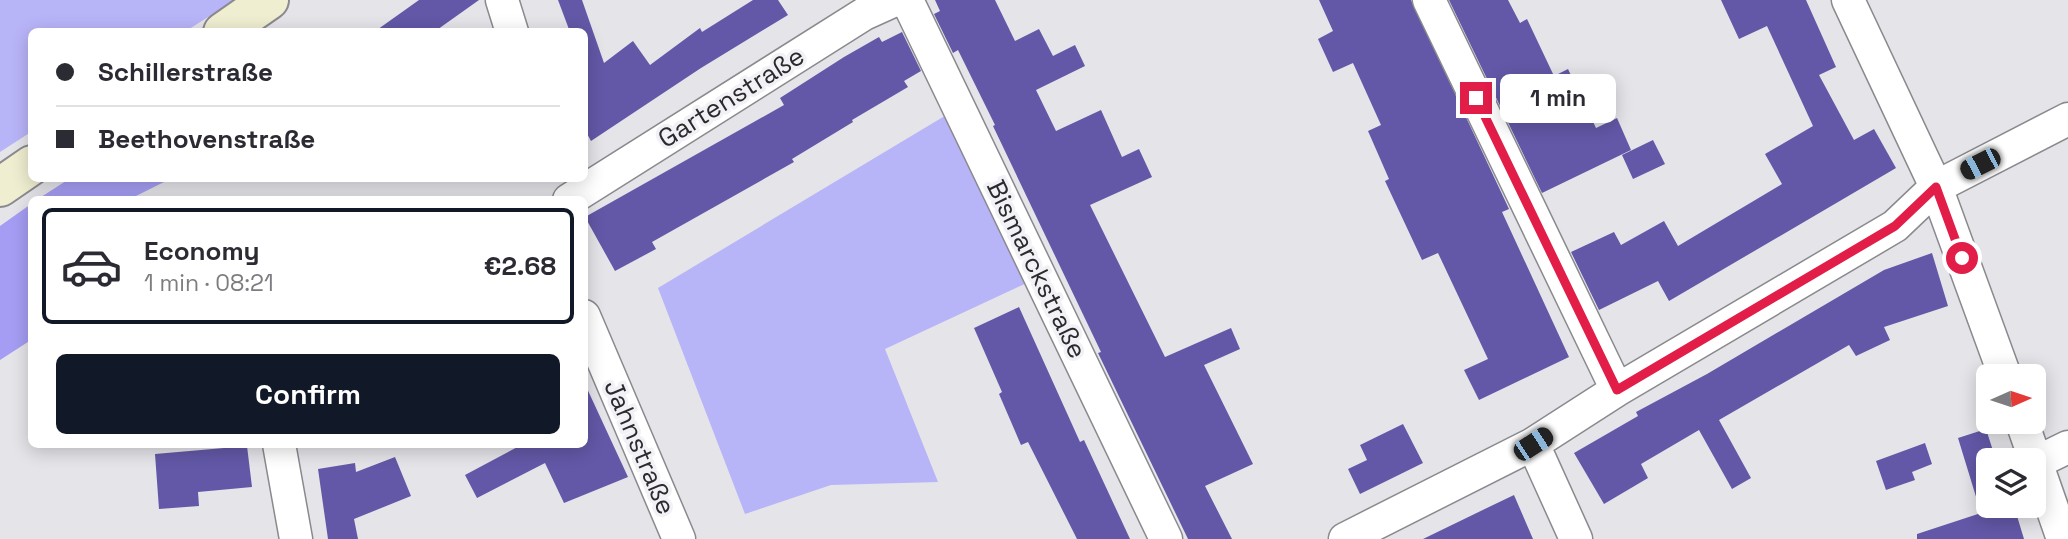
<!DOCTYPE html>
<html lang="en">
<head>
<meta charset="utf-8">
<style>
	:root { --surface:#fff; --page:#f7f7f7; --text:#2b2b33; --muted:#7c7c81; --line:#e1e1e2; --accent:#111827 }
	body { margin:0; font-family:"Space Grotesk",sans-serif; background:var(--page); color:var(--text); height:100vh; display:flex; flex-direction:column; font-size:26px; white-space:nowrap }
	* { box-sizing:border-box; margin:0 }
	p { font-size:23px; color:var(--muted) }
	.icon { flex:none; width:38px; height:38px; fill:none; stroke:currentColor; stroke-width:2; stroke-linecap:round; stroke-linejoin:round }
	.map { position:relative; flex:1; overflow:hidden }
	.side { position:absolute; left:28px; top:196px; width:560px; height:252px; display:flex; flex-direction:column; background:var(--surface); border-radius:10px; box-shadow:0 4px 18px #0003 }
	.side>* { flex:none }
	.banner { position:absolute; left:28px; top:28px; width:560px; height:154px; border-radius:10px; box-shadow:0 4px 18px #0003; display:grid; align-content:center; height:154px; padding:0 28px; background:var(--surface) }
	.needle { width:46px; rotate:87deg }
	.fabs { position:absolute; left:1976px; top:364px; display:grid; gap:14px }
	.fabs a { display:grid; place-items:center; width:70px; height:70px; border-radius:10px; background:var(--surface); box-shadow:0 4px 18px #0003; font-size:35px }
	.end { position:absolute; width:32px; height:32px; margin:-16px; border:9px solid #e11d48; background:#fff; box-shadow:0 0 0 4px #fff }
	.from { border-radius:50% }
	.bubble { position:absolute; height:49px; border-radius:10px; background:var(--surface); box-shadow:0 4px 18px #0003; font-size:23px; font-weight:600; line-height:49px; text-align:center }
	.car { position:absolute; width:21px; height:42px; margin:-21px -10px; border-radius:9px; box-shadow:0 0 5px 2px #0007; background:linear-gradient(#222 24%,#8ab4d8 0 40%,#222 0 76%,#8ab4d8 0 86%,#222 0) }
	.banner b { display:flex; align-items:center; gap:24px; height:66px; font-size:26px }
	.banner b+b { border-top:2px solid var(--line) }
	.banner i { width:18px; height:18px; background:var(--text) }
	ul { padding:12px 0 0; list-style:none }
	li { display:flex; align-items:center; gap:21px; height:116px; margin:0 14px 10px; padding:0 14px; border:4px solid transparent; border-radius:10px }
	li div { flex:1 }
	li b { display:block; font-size:26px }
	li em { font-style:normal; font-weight:600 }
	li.on { border-color:var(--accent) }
	li>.icon { width:63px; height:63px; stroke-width:1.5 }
	.action { display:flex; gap:14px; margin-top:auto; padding:14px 28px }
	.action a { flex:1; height:80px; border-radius:10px; background:var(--accent); color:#fff; font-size:28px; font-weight:600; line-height:80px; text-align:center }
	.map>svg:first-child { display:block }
	.green { fill:#b8b4f8 }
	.forest { fill:#a49df3 }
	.building { fill:#6258a7 }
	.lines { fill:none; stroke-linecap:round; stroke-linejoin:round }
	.street-casing { stroke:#8a898e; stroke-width:35 }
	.secondary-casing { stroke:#8a898e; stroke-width:42 }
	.street { stroke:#fff; stroke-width:32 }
	.secondary { stroke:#efeed1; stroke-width:38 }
	.route { stroke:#e11d48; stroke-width:9 }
	.labels { text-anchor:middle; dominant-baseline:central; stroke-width:7; stroke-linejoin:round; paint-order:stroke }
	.street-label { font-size:26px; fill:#2b2b2d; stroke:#f1f1f6 }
</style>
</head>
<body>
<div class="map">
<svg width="2068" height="539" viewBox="0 0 2068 539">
	<rect width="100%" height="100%" fill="#e4e4e9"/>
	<path class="green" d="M0 0H235L186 31 32 32 31 132 0 152Z
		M948 114 1031 281 885 349 938 482 831 485 745 514 658 288Z"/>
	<path class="forest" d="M69 179V178L170 179 130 199H38Z
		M31 204V340L0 360V226Z"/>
	<path class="building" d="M419 0H479L434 32H374Z
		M558 0H582L604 63 633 41 650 65 700 28 702 32 753 0H778L788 15 701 68 591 141 584 128V32H570Z
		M935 0H995L1015 41 1039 29 1053 56 1075 45 1085 66 1036 90 1056 131 1101 110 1122 157 1139 149 1152 177 1090 205 1165 357 1231 328 1240 349 1204 365 1253 464 1205 486 1232 539H1188L1098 353 1101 352 993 126 995 125 958 50 953 53 934 14 940 11Z
		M1319 0H1411L1509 209 1502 212 1569 357 1479 400 1464 370 1488 359 1438 253 1422 260 1385 181 1389 179 1368 131 1381 125 1353 63 1333 72 1318 39 1333 31Z
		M1449 0H1508L1520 23 1527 19 1554 76 1568 69 1596 128 1617 118 1631 150 1542 193Z
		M1721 0H1806L1836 67 1819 75 1854 140 1874 129 1896 168 1669 301 1658 281 1599 310 1571 252 1614 232 1621 245 1664 221 1678 246 1782 184 1765 154 1813 126 1767 26 1739 39Z
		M902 32 921 71 904 81 908 87 852 120 853 122 792 159 794 162 652 242 656 249 615 271 585 217 784 105 780 98 844 57 879 37 882 42Z
		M1653 140 1665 164 1633 179 1622 155Z
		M1932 253 1948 306 1884 327 1890 340 1856 356 1849 345 1719 420 1751 478 1732 489 1699 430 1641 464 1648 478 1604 504 1574 453 1638 416 1636 412 1707 374 1884 270Z
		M1019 307 1080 442 1084 440 1130 539H1077L1028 442 1021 445 999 394 1002 392 974 328Z
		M584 382 628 477 564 503 545 463 477 498 465 475 523 444H584Z
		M1403 424 1423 463 1360 494 1348 469 1367 460 1360 445Z
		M1986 429 1996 460H1988V506H2014L2024 539H1917V534L1981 513 1958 438Z
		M1925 443 1932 464 1912 472 1915 480 1886 490 1876 461Z
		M247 446 252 487 198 492 199 506 159 509 155 454Z
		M395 457 411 496 354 519 358 539H328L318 469 355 463 356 472Z
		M1514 495 1533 539H1423L1491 506Z"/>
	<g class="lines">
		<g class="street-casing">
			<path id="street" d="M502 0 512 32
				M907 0 1166 539
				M1429 0 1617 390
				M1848 0 1936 187 2005 376
				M569 200 864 14 895 0
				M584 316 679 539
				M2022 422 2063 539
				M279 444 296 539
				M1533 444 1576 539
				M2037 462 2068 447
				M1345 539 1533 444 1617 390 1895 226 1936 187 2068 119"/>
		</g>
		<g class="secondary-casing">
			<path id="secondary" d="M223 32 269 0
				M0 187 32 165"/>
		</g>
		<use href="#street" class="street"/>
		<use href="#secondary" class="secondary"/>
	</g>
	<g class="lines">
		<path class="route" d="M1476 98 1617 390 1895 226 1936 187 1962 258"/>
	</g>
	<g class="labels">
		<g class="street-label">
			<text transform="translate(731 97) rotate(-32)">Gartenstraße</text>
			<text transform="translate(1037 269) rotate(64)">Bismarckstraße</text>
			<text transform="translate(640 447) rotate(67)">Jahnstraße</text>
		</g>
	</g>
</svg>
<div class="fabs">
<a><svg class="needle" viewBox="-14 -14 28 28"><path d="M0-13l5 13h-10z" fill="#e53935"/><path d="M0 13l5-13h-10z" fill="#7c7c81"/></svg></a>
<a><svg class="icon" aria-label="layers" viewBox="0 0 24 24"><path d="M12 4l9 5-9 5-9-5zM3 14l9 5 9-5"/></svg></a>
</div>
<i class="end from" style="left:1962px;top:258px"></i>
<i class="end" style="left:1476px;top:98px"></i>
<div class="bubble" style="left:1500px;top:74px;width:116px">1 min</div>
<i class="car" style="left:1980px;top:164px;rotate:243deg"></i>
<i class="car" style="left:1533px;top:444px;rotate:57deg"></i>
<div class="banner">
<b><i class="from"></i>Schillerstraße</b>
<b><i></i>Beethovenstraße</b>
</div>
<section class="side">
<ul>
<li class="on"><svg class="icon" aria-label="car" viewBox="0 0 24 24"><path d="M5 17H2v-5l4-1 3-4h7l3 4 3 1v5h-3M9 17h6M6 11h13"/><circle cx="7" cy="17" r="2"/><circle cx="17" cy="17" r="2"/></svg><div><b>Economy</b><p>1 min · 08:21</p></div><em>€2.68</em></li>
</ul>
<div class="action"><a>Confirm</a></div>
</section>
</div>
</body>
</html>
